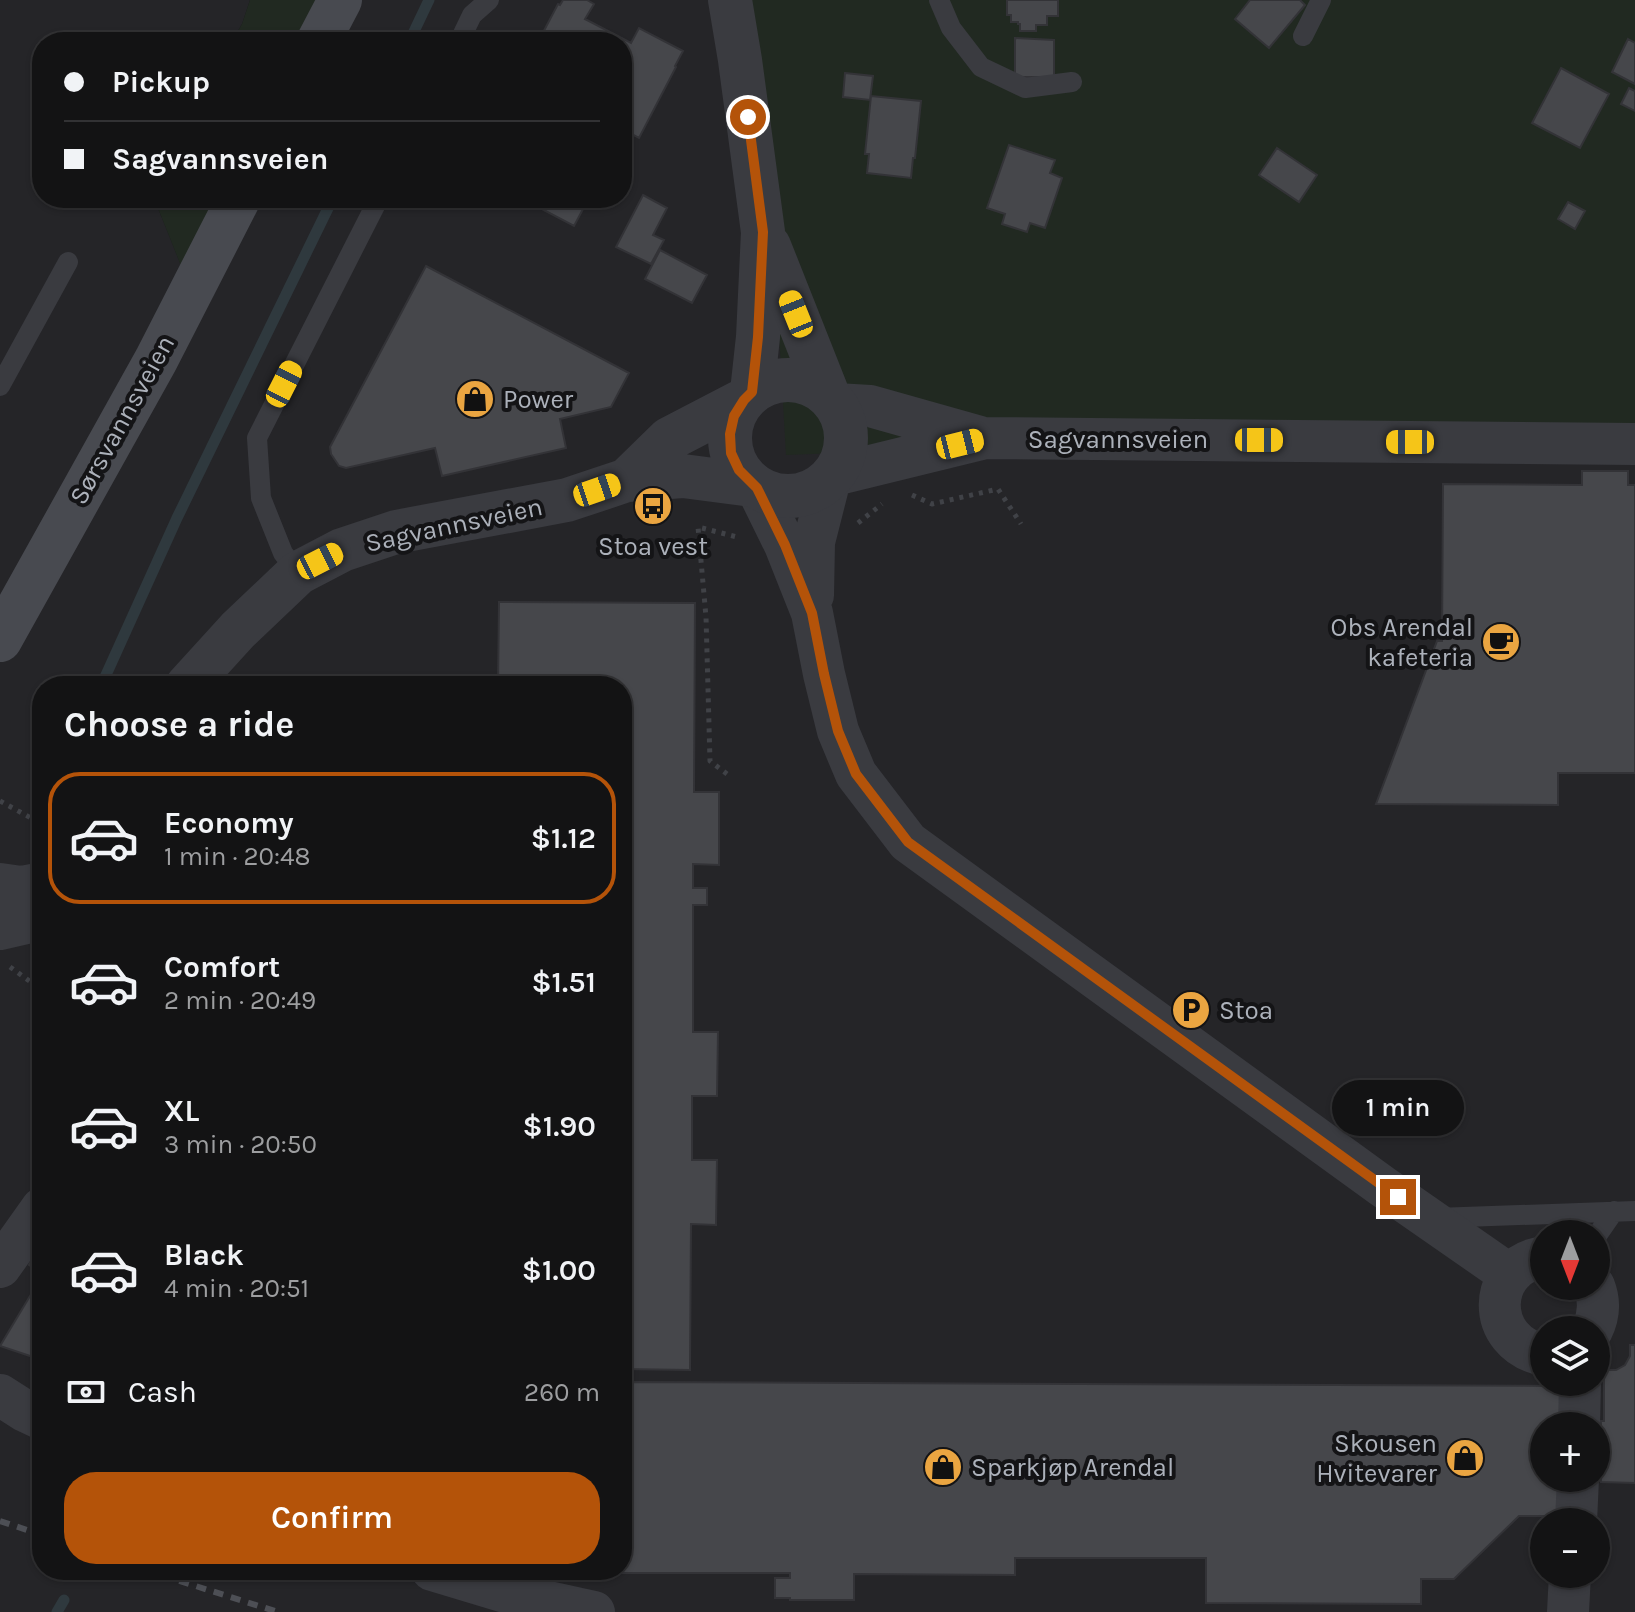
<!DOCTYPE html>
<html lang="en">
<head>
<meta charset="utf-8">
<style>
	:root { --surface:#131314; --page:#1c1c1d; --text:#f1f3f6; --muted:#9d9ea0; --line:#323234; --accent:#b45309 }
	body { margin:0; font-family:Karla,sans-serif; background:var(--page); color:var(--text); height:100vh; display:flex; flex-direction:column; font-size:30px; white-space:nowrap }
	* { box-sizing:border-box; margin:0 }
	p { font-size:26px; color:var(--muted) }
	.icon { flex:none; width:44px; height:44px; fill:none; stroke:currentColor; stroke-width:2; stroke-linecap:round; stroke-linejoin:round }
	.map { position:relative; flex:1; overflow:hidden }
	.panel { position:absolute; left:32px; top:676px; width:600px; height:904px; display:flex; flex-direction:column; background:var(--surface); border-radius:32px; box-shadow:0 2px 6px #0004,0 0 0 2px var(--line) }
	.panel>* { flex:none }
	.banner { position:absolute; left:32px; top:32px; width:600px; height:176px; border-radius:32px; box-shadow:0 2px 6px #0004,0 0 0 2px var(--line); display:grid; align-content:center; height:176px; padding:0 32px; background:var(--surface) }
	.needle { width:52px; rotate:180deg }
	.controls { position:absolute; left:1530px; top:1220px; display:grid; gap:16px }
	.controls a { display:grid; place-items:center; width:80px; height:80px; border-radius:50%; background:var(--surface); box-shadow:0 2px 6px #0004,0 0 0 2px var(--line); font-size:40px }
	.end { position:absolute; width:36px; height:36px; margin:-18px; border:10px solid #b45309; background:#fff; box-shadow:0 0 0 4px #fff }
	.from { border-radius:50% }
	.bubble { position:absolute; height:56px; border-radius:28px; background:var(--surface); box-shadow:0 2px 6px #0004,0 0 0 2px var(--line); font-size:26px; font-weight:600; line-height:56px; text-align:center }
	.car { position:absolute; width:24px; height:48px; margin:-24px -12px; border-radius:10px; box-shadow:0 0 6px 2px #0007; background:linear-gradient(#f5c518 24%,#345 0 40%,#f5c518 0 76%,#345 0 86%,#f5c518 0) }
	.banner b { display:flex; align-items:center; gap:28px; height:76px; font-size:30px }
	.banner b+b { border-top:2px solid var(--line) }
	.banner i { width:20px; height:20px; background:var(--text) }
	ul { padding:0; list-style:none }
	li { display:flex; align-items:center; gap:24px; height:132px; margin:0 16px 12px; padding:0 16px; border:4px solid transparent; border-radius:32px }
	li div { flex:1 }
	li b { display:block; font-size:30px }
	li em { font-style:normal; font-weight:600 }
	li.selected { border-color:var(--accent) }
	li>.icon { width:72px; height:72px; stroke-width:1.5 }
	h2 { padding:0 32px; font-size:36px; line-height:96px }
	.pay { display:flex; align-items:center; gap:20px; height:88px; padding:0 32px; font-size:30px }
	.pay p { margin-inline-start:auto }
	.button { display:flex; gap:16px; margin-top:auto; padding:16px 32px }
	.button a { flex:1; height:92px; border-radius:32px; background:var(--accent); color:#fff; font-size:32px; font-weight:600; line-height:92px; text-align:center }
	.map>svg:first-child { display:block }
	.built { fill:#252528; fill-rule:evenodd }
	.green { fill:#212921 }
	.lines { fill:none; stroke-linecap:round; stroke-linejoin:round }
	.stream { stroke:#2f393e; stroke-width:11 }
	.building { fill:#46474b; stroke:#333337; stroke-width:2 }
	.path { stroke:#404247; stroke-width:5; stroke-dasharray:4 6; stroke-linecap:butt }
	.service { stroke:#3a3b40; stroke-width:20 }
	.minor { stroke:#3a3b40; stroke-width:42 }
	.tertiary { stroke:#3a3b40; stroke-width:44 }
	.secondary { stroke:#484a50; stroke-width:44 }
	.rail { stroke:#4d4f55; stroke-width:6; stroke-dasharray:10 8; stroke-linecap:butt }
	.route { stroke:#b45309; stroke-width:10 }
	.labels { text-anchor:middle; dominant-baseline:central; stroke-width:8; stroke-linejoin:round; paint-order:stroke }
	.poi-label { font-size:26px; fill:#acb1ba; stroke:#141416; text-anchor:start }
	.street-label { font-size:26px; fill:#acb1ba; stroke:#141416 }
</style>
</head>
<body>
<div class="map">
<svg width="1635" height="1612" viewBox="0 0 1635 1612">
	<rect width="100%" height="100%" fill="#19191b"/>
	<path class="built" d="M0 0H250L242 24 232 42H42V198H154L185 275 232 198H622V42H302L327 0H739L1583 424H1635V1612H0ZM42 686H622V1570H42ZM1544 1234H1596V1286H1544ZM1544 1330H1596V1382H1544ZM1544 1426H1596V1478H1544ZM1544 1522H1596V1574H1544Z"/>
	<path class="green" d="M250 0H327L302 42H232L242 24Z
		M739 0H1635V424H1583L786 455 771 194Z
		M154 198H232L185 276Z"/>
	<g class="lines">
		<path class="stream" d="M409 42 429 0
			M101 686 177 518 333 198
			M57 1612 64 1600"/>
	</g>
	<path class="building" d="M563 0H587L594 4 585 19 631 43 639 28 683 51 675 66 676 67 639 138 622 129V42H538L558 4 560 5Z
		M1007 0H1058V16H1047V25H1036V31H1020V24H1018V22H1011V15H1007Z
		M1250 0H1300L1305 5 1269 48 1235 19Z
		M1015 38 1054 40V77H1015Z
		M1628 39 1635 43V84L1612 72Z
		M1561 68 1609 94 1580 148 1532 123Z
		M845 73 873 76 870 100 843 97Z
		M1629 88 1635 91V111L1621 104Z
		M871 96 921 101 915 158H913L911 178 867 173 869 154H865Z
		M1009 145 1055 160 1050 173 1062 178 1045 228 1030 223 1027 232 1002 224 1005 214 987 208Z
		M1277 148 1317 175 1299 202 1259 175Z
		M643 195 667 208 653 235 664 240 651 264 616 247Z
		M521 198H589L574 226Z
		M1568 202 1585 211 1575 229 1558 219Z
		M660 250 707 275 692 303 645 279Z
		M426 266 629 373 611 407 560 419 566 448 442 476 435 448 346 468 339 466 331 454 330 447Z
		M1582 471H1628V485H1635V773H1558V805L1376 804 1437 641H1442L1443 484 1582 485Z
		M499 602 695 603 694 792H719V865L693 864V888H707V905H693V1032H718L717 1096H692V1160H717L716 1225 691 1224 690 1370 622 1369V686H498Z
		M36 1252 42 1255V1273L29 1265Z
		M42 1276V1360L0 1346Z
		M1630 1345H1635V1483L1601 1482V1421H1604V1370H1616L1625 1365 1630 1356Z
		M622 1382 1563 1386 1562 1426H1544V1478H1562V1516H1519L1454 1579H1421V1604L1206 1603V1558H1015V1575L854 1574V1600H790V1598H775V1578H790V1573H597V1570H622Z"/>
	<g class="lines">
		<path class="path" d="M912 495 932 504 998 489 1021 524
			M858 523 882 504
			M727 774 710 761 706 617 698 527 737 537
			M0 801 42 824
			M10 967 42 990"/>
		<path class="service" d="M939 0 951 28 981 67 1025 88 1072 82
			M1303 36 1321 0
			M459 42 472 15 489 0
			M0 386 68 262
			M298 573 283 553 261 498 257 438 379 198
			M1436 1218 1635 1211
			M1596 1237 1614 1211"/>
		<path class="minor" d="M836 404 870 406 980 437
			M834 475 985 438 1635 444
			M757 488 785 545 812 613 824 674 838 731 856 774 908 842 1382 1186 1510 1275
			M813 595 814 542 830 479
			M1544 1257C1486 1265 1484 1343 1544 1355
			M0 1267 42 1208
			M1592 1330C1599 1316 1600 1301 1594 1286
			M0 1395 25 1411 42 1419
			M1579 1426 1580 1382
			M1576 1522 1578 1478
			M432 1570 512 1594 594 1612
			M1568 1612 1570 1574"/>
		<path class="tertiary" d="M730 0 740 60 763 232 758 337 752 392
			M769 246 828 395
			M730 438a58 58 0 1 1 116 0a58 58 0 1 1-116 0Z
			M627 480 669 439 744 400
			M187 686 238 630 298 573 342 550 396 532 567 500 627 480 683 476 752 485
			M0 885 21 888 42 884
			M0 928 26 922 42 910"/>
		<path class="secondary" d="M318 42 340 0
			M0 640 156 360 239 198"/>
		<path class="rail" d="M0 1521 42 1535
			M145 1570 278 1612"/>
	</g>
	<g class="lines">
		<path class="route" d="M748 117 763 232 758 337 752 392 744 400 734 416 730 434 731 453 739 470 757 488 785 545 812 613 824 674 838 731 856 774 908 842 1398 1197"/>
	</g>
	<defs>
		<g id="shop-disc" transform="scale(2)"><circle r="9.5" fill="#eaa541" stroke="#141416"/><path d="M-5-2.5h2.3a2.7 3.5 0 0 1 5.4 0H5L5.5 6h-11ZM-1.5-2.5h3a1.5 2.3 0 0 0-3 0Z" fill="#111"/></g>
		<g id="bus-disc" transform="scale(2)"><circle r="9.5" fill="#eaa541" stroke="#141416"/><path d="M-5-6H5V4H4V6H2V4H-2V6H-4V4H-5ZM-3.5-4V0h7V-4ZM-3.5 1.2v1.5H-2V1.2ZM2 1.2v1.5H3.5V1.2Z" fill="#111"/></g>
		<g id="cafe-disc" transform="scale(2)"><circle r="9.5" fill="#eaa541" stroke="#141416"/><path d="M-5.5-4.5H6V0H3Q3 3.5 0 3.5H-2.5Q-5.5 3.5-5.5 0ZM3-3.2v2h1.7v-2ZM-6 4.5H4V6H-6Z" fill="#111"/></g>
		<g id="parking-disc" transform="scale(2)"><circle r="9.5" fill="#eaa541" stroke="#141416"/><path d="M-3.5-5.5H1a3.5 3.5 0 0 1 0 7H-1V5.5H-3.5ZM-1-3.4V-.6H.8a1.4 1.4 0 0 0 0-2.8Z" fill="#111"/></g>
	</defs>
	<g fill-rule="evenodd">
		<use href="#shop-disc" x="475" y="399"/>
		<use href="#bus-disc" x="653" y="506"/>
		<use href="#cafe-disc" x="1501" y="642"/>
		<use href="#parking-disc" x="1191" y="1010"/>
		<use href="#shop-disc" x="1465" y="1458"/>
		<use href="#shop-disc" x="943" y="1467"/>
	</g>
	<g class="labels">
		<g class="poi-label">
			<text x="503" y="399">Power</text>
			<text x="653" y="546" text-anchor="middle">Stoa vest</text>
			<text x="1473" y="627" text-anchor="end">Obs Arendal<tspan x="1473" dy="30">kafeteria</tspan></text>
			<text x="1219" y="1010">Stoa</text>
			<text x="1437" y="1443" text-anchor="end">Skousen<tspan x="1437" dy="30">Hvitevarer</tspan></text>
			<text x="971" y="1467">Sparkjøp Arendal</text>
		</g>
		<g class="street-label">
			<text transform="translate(122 420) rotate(-61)">Sørsvannsveien</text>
			<text x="1118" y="439">Sagvannsveien</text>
			<text transform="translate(454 525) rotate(-12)">Sagvannsveien</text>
		</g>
	</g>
</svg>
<div class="controls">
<a><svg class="needle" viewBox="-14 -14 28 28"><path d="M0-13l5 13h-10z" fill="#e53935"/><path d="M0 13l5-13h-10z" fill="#9d9ea0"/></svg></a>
<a><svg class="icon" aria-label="layers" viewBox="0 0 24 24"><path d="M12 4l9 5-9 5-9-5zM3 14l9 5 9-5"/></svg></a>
<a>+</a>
<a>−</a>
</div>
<i class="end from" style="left:748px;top:117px"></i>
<i class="end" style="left:1398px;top:1197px"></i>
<div class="bubble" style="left:1332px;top:1080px;width:132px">1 min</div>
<i class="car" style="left:796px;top:314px;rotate:338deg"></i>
<i class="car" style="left:284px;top:384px;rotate:27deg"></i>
<i class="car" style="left:1259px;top:440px;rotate:90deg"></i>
<i class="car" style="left:1410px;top:442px;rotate:270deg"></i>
<i class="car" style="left:960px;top:444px;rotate:76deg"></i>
<i class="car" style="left:597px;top:490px;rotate:71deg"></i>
<i class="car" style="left:320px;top:561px;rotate:63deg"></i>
<div class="banner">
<b><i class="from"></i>Pickup</b>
<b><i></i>Sagvannsveien</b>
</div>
<section class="panel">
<h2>Choose a ride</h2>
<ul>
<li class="selected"><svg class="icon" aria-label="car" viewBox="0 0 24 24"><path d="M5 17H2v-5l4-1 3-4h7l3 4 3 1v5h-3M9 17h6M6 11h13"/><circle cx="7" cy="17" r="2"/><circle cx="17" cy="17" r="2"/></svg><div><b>Economy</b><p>1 min · 20:48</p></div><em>$1.12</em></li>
<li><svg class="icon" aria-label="car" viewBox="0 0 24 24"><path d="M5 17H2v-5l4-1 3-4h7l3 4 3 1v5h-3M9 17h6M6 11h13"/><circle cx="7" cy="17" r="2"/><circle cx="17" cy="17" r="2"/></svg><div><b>Comfort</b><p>2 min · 20:49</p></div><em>$1.51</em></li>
<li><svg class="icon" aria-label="car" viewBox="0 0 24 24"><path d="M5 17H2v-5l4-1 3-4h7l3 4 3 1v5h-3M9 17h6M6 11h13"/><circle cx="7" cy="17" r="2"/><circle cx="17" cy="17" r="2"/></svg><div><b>XL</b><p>3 min · 20:50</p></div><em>$1.90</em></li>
<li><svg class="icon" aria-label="car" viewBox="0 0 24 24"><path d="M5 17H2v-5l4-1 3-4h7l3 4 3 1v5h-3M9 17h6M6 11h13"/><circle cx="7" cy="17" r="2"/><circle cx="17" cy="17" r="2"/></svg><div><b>Black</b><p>4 min · 20:51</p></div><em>$1.00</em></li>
</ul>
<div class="pay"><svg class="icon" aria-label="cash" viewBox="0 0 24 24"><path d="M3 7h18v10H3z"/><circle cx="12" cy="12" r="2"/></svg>Cash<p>260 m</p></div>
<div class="button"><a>Confirm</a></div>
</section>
</div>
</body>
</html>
